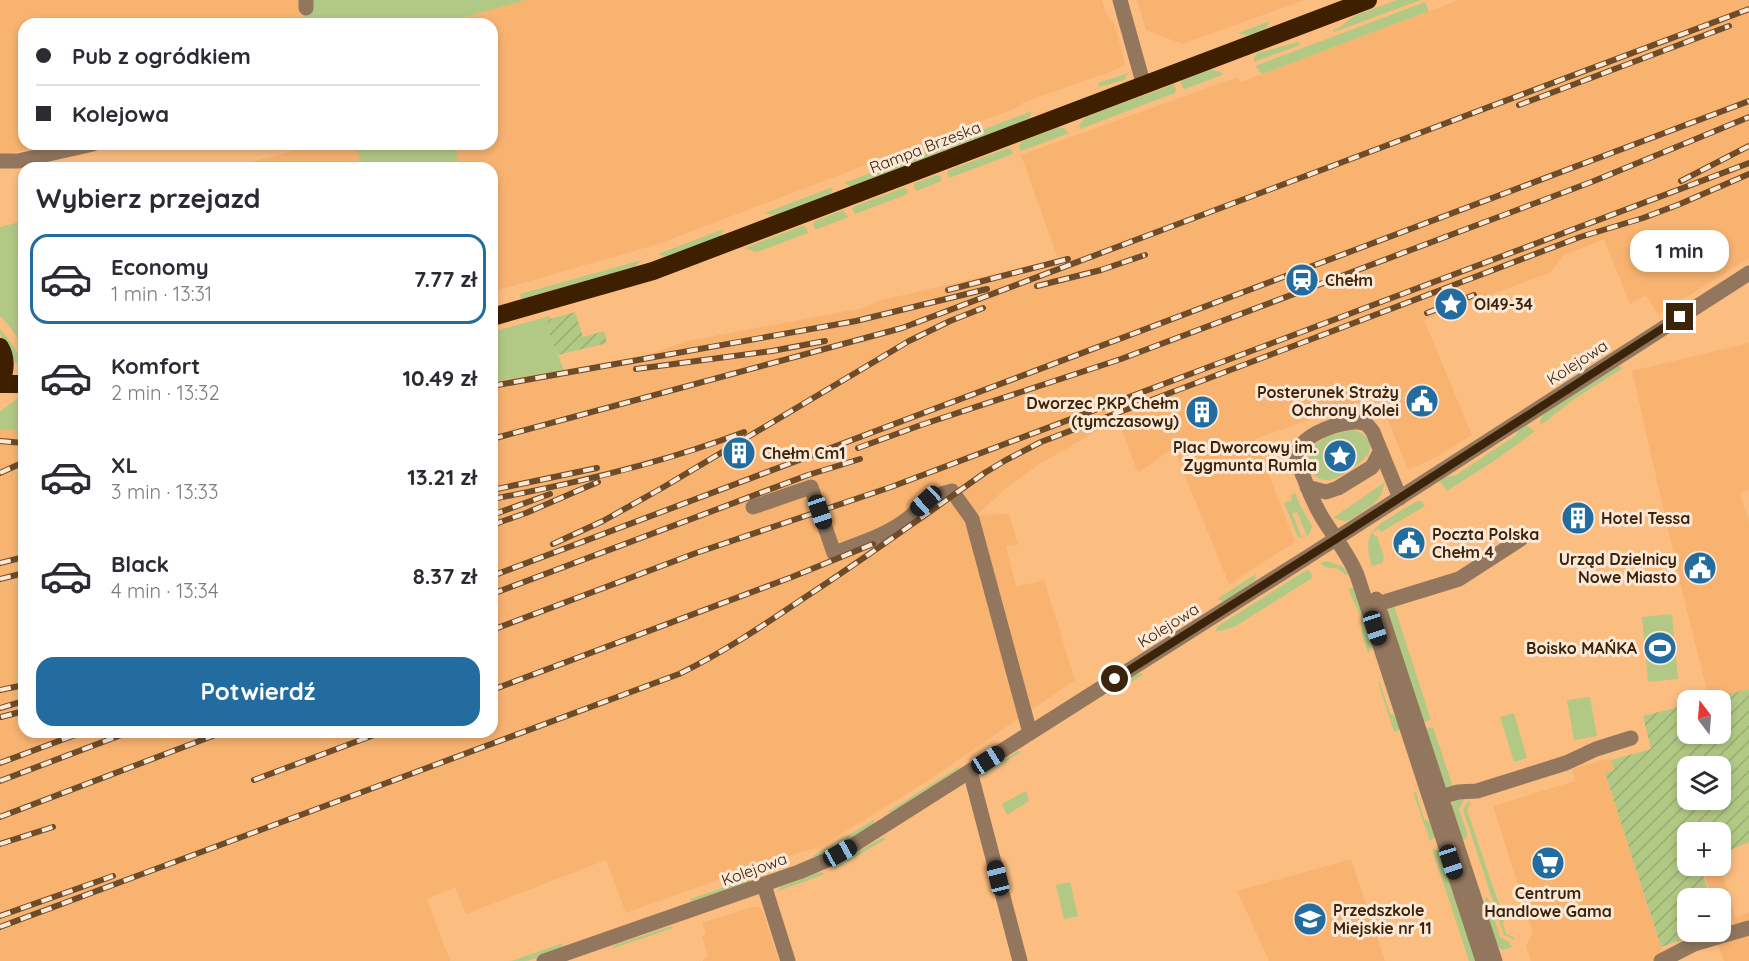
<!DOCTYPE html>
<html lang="pl">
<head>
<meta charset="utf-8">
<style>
	:root { --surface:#fff; --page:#f2f2f3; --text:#2b2b33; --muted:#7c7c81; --line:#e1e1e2; --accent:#236ca0 }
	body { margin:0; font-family:Quicksand,sans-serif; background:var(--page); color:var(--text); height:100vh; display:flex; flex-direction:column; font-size:22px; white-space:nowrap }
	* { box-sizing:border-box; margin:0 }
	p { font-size:20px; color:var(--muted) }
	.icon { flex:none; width:33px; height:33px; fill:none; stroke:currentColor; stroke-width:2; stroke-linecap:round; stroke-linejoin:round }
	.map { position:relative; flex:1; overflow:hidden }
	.panel { position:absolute; left:18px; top:162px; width:480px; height:576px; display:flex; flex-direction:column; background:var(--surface); border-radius:18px; box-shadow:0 3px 9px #0003 }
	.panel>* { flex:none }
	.hud { position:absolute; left:18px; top:18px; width:480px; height:132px; border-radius:18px; box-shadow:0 3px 9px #0003; display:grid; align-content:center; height:132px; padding:0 18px; background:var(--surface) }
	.needle { width:39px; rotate:344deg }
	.controls { position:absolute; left:1677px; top:690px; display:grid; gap:12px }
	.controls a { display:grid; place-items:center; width:54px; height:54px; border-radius:12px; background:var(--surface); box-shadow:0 3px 9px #0003; font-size:30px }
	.end { position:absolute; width:27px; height:27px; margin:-14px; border:8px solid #3c240a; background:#fff; box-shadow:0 0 0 3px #fff }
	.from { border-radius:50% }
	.bubble { position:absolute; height:42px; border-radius:18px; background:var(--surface); box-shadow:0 3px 9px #0003; font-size:20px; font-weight:800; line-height:42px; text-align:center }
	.car { position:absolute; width:18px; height:36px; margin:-18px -9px; border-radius:8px; box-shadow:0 0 4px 2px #0007; background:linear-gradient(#222 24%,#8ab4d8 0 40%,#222 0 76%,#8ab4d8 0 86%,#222 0) }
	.hud b { display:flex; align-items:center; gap:21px; height:57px; font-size:22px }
	.hud b+b { border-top:2px solid var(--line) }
	.hud i { width:15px; height:15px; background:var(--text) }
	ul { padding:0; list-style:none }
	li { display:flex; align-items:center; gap:18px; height:90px; margin:0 12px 9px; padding:0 6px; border:3px solid transparent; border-radius:18px }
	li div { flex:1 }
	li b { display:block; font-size:22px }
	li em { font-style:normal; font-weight:800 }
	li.current { border-color:var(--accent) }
	li>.icon { width:54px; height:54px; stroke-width:1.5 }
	h2 { padding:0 18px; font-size:27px; line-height:72px }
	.cta { display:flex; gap:12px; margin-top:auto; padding:12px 18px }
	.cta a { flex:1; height:69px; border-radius:18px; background:var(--accent); color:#fff; font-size:24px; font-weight:800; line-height:69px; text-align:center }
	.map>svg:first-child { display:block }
	.built { fill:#f8b371 }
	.green { fill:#b2c985 }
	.garden { fill:url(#garden-furrows); fill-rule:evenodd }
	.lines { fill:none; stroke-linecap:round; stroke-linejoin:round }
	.minor { stroke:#92775e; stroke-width:15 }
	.highway { stroke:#3e2000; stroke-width:18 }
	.rail-casing { stroke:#6e4c29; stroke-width:6 }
	.rail { stroke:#fce8d7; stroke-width:4; stroke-dasharray:11; stroke-linecap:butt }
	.route { stroke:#3c240a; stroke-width:8 }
	.labels { text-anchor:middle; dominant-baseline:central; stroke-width:6; stroke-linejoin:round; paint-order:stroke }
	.street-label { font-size:16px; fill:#3c240a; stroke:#fce8d7 }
	.poi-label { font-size:16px; font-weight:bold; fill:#3c240a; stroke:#fce8d7; text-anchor:start }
</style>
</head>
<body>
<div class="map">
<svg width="1749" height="961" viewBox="0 0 1749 961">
	<defs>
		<pattern id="garden-furrows" width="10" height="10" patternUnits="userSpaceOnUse" patternTransform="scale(1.5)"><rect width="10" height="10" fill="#b2c985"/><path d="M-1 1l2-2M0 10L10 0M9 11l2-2" fill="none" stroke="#9aac72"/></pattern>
	</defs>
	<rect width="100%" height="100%" fill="#fcbd81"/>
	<path class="built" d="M0 0H300L304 24H24V144H48L0 156Z
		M526 0H1102L1106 14 1114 23 1125 63 1123 66 1107 73 1022 103 1021 106 658 244 492 292V168H460L454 144H492V24H439Z
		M1137 0H1305L1182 44 1146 30Z
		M1459 0H1749V258L1658 315 1646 295 1630 304 1604 239 1563 256 1551 272 1424 320 1472 435 1436 457 1408 470 1378 395 1255 439 1295 542 1229 584 1174 449 1169 451 1138 473 1119 422 1102 428 1041 463 1005 489 977 515 1009 514 1018 545 1006 546 1016 587 1044 580 1075 680 929 780 820 847 770 861 626 913 606 860 466 914 455 887 427 899 450 961H0V429L24 431V732H492V382L643 356 687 341 863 308 878 301 1058 259 1021 155 1238 77 1241 82Z
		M320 144H356L362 168H228Z
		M1749 343V490L1740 493 1749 523V689L1709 699 1683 595 1632 371Z
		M1608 759 1611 760 1614 771 1605 774 1661 947 1662 956 1651 961H1531L1526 946 1533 932 1493 806 1575 781 1572 769Z
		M1351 859 1385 961H1269L1237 891Z
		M1702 866H1720L1736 918 1749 912V961H1724L1714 932H1720V898H1712Z
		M752 907H758L762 910 779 961H703V959L708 957 702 936 706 934 702 922 718 918Z"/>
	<path class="green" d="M300 0H526L439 24H304Z
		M1397 0H1421L1334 32 1333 30 1340 27 1354 16Z
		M1425 2 1429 11 1262 74 1255 66Z
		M1270 21C1266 33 1249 38 1238 33Z
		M1299 42 1300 45 1254 62V58L1257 53Z
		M1210 70H1215L1224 74 1185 89 1183 88 1180 81Z
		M1128 73 1124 80 1099 87 1098 83Z
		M1174 84 1176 90 1175 93 1080 129 1079 125 1086 117Z
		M1032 111 1030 117 1023 121 851 187 844 183Z
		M1057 128H1064L1069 133 1021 151 1019 146 1022 141Z
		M356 144H454L460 168H362Z
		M1008 148 1012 150 1013 154 949 178 947 173 949 170Z
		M937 175 940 176 942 181 916 191 914 186 915 183Z
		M833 187 831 193 827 196 775 216 765 213Z
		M903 188 907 189 908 194 855 214 852 209 855 206Z
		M843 210 848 217 815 230 813 224 815 221Z
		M24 221V350C17 336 11 327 0 316V227Z
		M802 226 806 227 808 233 757 252 744 248Z
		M724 229 720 237 666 257 658 254Z
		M642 260 634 267 521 299 520 294Z
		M550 316V319L547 325 551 338 564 370 492 382V332Z
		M0 329C8 338 22 355 22 368 11 360 0 343 0 329Z
		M1618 366 1623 368 1573 400 1541 425 1540 421 1544 413Z
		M23 395 24 431 0 429V411Z
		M1526 425 1535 431 1497 459 1447 491 1439 479 1456 475 1516 435 1521 426Z
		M1350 430C1362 430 1376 441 1368 454 1364 462 1338 479 1329 480 1323 481 1316 478 1313 473 1303 459 1310 445 1324 439V437Z
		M1385 482 1381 495 1375 503 1350 520 1344 521 1333 518Z
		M1295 493 1302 509 1312 526 1310 533 1307 536 1297 512 1292 513 1302 538 1298 537 1284 503 1292 500 1291 495Z
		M1419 501H1422L1425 506 1381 532 1379 529 1373 532 1375 537 1377 536 1384 557 1382 563 1372 566C1363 538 1369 530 1394 515 1402 510 1410 504 1419 501Z
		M1326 561 1342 566 1349 574 1346 575 1338 569 1325 567 1320 563Z
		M1308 569 1312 575V578L1234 627 1215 632 1218 626Z
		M1256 574 1255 580 1252 583 1225 601H1222L1217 599Z
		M1356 586 1374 644 1368 653 1362 634 1361 617 1348 589Z
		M1394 606 1431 720 1423 722 1388 613 1389 608Z
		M1672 614 1678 679 1648 682 1642 617Z
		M1135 673 1144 674 1107 697 1109 690Z
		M1378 682 1380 683 1390 713 1398 717 1402 729 1394 732Z
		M1590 697 1597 736 1574 740 1567 700Z
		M1514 713 1527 758 1514 762 1500 717Z
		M1433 727 1452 784 1456 787 1448 788 1445 786 1425 729Z
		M1018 751 1021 752 978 779 983 773Z
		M960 766 959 769 891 813 887 812Z
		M1026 791 1029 801 1007 815 1002 804Z
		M1413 792H1416L1424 819 1432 823 1435 837 1430 841Z
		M1454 799H1464L1459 810 1468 835 1466 836 1467 838 1463 840 1451 805Z
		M1469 800 1470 803 1467 810 1504 919 1503 923 1506 934 1513 937 1515 940 1504 935 1463 810Z
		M875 819 872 826 816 858 812 856 822 851Z
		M882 838 886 839 833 870 834 866 837 863Z
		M1432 849 1440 850 1477 961H1469Z
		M820 872 825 874 776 892 781 887Z
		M751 878 748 883 691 902 690 899Z
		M1070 882 1078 916 1064 919 1056 885Z
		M1485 896 1488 899 1500 937 1510 943 1512 947 1503 950C1488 943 1487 911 1485 896Z
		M671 926 673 928 611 949 615 945Z
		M563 943 560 950 527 961H511Z"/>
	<path class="garden" d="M575 312 583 337 604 331 607 343 558 355 551 338 547 324 550 319Z
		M1749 689V842L1721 854 1720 832H1688V866H1700L1710 898H1688V932H1704L1661 947 1605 773 1614 770 1611 760 1651 749 1643 716 1687 705 1688 734H1720V700H1704ZM1688 766H1720V800H1688Z"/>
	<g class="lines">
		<path class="minor" d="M306 0V8
			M1120 0 1144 86
			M0 161H18L93 144
			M1307 487 1326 492 1338 488 1372 467 1380 452
			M1400 498 1373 432C1370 428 1368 424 1363 423 1346 418 1298 435 1297 455 1297 463 1301 471 1304 478 1309 492 1315 506 1323 519 1335 538 1349 555 1357 575L1483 961
			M753 507 811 487 834 553C858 544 885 536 906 520 926 505 925 497 952 491L972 519 1030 733
			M1376 599 1495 961
			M1368 607 1459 579 1521 539
			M970 771 1020 961
			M1434 799 1458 792 1477 791 1566 763 1596 749 1631 738
			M764 885 788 961
			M544 961 799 872 827 860 852 846 1309 556 1749 273
			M1661 961 1694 944 1749 928"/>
		<path class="highway" d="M492 317 653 271 1368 0
			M0 347C7 359 6 370 0 383
			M0 384H24"/>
		<g class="rail-casing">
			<path id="rail" d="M1519 105 1729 26
				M1681 181 1749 146
				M1037 286 1101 270 1145 255
				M948 290 1068 259
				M1427 313 1474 295
				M636 369 772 351 825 341
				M492 386 856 321 987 289
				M492 439 902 328 1749 9
				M0 441 24 443
				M858 448 921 425 1121 359 1594 181 1749 117
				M0 473 24 462
				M497 489 597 468
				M492 499C577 483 663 463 744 432
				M492 515 550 494
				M492 525 526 513 598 482
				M553 544 603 521 662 488 909 341 950 321 983 308
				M0 563 24 557
				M492 576 1749 101
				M0 579 24 573
				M492 594 808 475 860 459
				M492 630 696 553 891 487 1749 163
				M0 690 24 685
				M492 690 792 577 873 544
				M0 708 24 701
				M1 717 24 711
				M0 763 83 732
				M254 780 382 732
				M0 781 129 732
				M0 817 223 732
				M0 844 53 827
				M0 916 113 876
				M0 927 679 674C722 653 761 627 801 600 864 559 925 515 986 472L1006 460 1041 442 1580 237 1643 218 1680 204 1749 174"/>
		</g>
		<use href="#rail" class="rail"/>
	</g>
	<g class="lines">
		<path class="route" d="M1115 679 1336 539 1680 317"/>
	</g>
	<defs>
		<g id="station-disc" transform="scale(1.725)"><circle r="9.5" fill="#236ca0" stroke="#fce8d7"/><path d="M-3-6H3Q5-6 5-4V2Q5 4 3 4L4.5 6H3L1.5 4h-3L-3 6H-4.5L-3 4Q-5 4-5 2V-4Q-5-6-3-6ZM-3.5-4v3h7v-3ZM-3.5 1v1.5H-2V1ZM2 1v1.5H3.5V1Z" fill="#fff"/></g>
		<g id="sight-disc" transform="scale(1.725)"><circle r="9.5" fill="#236ca0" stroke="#fce8d7"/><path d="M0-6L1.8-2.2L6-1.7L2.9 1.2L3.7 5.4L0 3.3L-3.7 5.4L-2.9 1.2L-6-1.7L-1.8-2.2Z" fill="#fff"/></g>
		<g id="civic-disc" transform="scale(1.725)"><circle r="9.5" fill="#236ca0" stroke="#fce8d7"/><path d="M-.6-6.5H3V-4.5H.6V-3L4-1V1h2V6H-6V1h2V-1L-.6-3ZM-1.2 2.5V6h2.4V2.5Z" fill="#fff"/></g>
		<g id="building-disc" transform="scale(1.725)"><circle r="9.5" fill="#236ca0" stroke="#fce8d7"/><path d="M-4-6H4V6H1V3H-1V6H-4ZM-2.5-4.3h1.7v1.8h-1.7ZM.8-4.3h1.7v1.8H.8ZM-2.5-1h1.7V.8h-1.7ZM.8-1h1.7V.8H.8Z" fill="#fff"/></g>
		<g id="stadium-disc" transform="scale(1.725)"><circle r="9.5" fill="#236ca0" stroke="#fce8d7"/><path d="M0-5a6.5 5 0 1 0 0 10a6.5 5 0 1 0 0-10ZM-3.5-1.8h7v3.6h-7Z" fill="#fff"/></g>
		<g id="supermarket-disc" transform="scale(1.725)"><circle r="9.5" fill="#236ca0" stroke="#fce8d7"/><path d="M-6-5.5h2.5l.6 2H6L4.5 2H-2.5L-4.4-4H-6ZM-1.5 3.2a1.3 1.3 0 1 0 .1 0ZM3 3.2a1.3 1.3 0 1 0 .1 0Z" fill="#fff"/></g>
		<g id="school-disc" transform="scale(1.725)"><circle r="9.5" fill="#236ca0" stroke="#fce8d7"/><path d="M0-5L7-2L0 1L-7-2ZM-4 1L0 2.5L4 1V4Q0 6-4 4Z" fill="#fff"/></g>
	</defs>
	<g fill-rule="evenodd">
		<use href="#station-disc" x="1302" y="280"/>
		<use href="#sight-disc" x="1451" y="304"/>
		<use href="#civic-disc" x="1422" y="401"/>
		<use href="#building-disc" x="1202" y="412"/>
		<use href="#building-disc" x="739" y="453"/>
		<use href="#sight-disc" x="1340" y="456"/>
		<use href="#building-disc" x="1578" y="518"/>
		<use href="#civic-disc" x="1409" y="543"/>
		<use href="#civic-disc" x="1700" y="568"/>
		<use href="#stadium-disc" x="1660" y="648"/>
		<use href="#supermarket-disc" x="1548" y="863"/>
		<use href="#school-disc" x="1310" y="919"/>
	</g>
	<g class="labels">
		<g class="street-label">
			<text transform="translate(925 147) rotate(-21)">Rampa Brzeska</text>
			<text transform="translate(1577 362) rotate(-33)">Kolejowa</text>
			<text transform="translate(1168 625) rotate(-32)">Kolejowa</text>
			<text transform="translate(754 869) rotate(-20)">Kolejowa</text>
		</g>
		<g class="poi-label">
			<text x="1325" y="280">Chełm</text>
			<text x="1474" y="304">Ol49-34</text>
			<text x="1399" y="392" text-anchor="end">Posterunek Straży<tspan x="1399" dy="18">Ochrony Kolei</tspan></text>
			<text x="1179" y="403" text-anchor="end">Dworzec PKP Chełm<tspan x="1179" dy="18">(tymczasowy)</tspan></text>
			<text x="1317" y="447" text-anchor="end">Plac Dworcowy im.<tspan x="1317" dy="18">Zygmunta Rumla</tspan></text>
			<text x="762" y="453">Chełm Cm1</text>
			<text x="1601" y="518">Hotel Tessa</text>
			<text x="1432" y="534">Poczta Polska<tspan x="1432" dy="18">Chełm 4</tspan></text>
			<text x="1677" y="559" text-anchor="end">Urząd Dzielnicy<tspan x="1677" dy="18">Nowe Miasto</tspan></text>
			<text x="1637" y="648" text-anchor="end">Boisko MAŃKA</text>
			<text x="1548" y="893" text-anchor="middle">Centrum<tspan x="1548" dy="18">Handlowe Gama</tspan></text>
			<text x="1333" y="910">Przedszkole<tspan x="1333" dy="18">Miejskie nr 11</tspan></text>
		</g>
	</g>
</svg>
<div class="controls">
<a><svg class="needle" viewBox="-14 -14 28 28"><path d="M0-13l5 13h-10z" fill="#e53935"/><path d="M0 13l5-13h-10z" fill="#7c7c81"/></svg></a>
<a><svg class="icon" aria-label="layers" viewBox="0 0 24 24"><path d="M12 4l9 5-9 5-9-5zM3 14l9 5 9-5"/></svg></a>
<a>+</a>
<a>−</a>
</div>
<i class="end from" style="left:1115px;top:679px"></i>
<i class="end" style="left:1680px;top:317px"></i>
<div class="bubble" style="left:1630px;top:230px;width:99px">1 min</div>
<i class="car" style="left:926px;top:501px;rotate:227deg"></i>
<i class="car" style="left:820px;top:512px;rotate:161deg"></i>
<i class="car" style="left:1375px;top:628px;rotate:162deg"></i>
<i class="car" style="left:988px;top:760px;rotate:58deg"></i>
<i class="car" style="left:840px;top:853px;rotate:61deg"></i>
<i class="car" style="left:1451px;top:862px;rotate:162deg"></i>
<i class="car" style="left:998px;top:878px;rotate:346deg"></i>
<div class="hud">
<b><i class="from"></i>Pub z ogródkiem</b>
<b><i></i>Kolejowa</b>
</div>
<section class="panel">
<h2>Wybierz przejazd</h2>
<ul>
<li class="current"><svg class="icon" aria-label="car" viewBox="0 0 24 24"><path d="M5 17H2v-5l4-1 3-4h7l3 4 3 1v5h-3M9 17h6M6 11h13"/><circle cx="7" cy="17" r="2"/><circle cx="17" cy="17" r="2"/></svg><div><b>Economy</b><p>1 min · 13:31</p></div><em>7.77 zł</em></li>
<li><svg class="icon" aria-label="car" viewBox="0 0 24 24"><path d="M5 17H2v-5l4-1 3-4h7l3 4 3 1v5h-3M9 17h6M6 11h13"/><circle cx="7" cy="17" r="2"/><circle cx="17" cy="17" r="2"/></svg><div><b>Komfort</b><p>2 min · 13:32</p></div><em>10.49 zł</em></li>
<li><svg class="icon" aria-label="car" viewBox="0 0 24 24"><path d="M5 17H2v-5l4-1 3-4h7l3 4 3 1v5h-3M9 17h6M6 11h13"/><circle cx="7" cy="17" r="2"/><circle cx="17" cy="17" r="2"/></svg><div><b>XL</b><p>3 min · 13:33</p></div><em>13.21 zł</em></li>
<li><svg class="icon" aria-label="car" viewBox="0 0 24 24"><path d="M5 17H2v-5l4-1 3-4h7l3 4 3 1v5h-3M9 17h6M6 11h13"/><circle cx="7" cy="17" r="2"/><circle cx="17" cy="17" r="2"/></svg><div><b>Black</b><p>4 min · 13:34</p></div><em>8.37 zł</em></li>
</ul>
<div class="cta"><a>Potwierdź</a></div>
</section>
</div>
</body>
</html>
